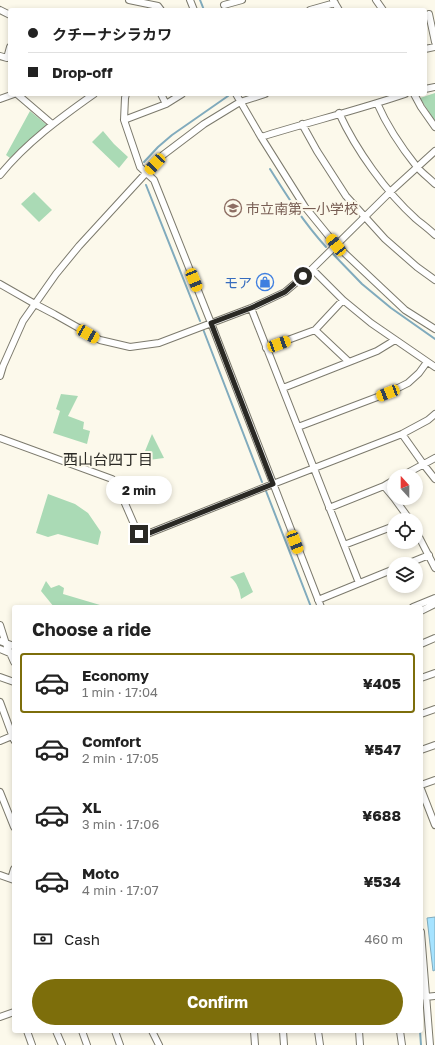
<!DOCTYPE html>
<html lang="en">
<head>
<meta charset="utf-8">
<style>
	:root { --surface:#fff; --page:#f6f6f6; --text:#222; --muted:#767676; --line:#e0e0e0; --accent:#7d6e0b }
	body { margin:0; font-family:"Golos Text","Noto Sans JP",sans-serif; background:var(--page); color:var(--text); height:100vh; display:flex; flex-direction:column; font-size:15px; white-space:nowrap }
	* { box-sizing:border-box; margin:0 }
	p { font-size:13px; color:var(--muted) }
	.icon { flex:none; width:22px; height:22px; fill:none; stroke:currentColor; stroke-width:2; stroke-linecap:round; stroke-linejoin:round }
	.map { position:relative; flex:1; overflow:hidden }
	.sheet { position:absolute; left:12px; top:605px; width:411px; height:428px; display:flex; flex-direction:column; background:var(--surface); border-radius:4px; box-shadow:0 2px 6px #0003 }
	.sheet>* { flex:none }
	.banner { position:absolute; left:8px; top:8px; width:419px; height:88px; border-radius:4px; box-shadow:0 2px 6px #0003; display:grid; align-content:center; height:88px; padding:0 20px; background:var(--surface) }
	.needle { width:26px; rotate:339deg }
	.buttons { position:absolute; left:387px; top:469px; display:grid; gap:8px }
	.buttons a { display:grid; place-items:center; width:36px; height:36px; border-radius:50%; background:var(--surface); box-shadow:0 2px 6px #0003; font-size:20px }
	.end { position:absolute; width:18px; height:18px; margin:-9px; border:5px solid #2a2924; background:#fff; box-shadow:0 0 0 2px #fff }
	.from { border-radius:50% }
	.bubble { position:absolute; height:28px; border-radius:14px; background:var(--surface); box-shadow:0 2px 6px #0003; font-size:13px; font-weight:700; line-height:28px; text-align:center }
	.car { position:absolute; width:12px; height:24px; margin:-12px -6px; border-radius:5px; box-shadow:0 0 3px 1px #0007; background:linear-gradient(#f5c518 24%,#345 0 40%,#f5c518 0 76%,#345 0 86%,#f5c518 0) }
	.banner b { display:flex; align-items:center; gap:14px; height:38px; font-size:15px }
	.banner b+b { border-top:1px solid var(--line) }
	.banner i { width:10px; height:10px; background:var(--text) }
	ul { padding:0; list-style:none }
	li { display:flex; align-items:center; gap:12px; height:60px; margin:0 8px 6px; padding:0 12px; border:2px solid transparent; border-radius:4px }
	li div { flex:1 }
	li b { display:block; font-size:15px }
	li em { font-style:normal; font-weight:700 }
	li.on { border-color:var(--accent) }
	li>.icon { width:36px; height:36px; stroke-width:1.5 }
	h2 { padding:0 20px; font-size:18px; line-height:48px }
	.pay { display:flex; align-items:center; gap:10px; height:44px; padding:0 20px; font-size:15px }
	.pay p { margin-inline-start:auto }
	.primary-button { display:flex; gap:8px; margin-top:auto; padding:8px 20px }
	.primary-button a { flex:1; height:46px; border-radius:24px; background:var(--accent); color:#fff; font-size:16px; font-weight:700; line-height:46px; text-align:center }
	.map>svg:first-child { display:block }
	.green { fill:#aadab5 }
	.water { fill:#a6e3ff; stroke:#81abbd }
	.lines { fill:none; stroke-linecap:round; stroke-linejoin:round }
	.stream { stroke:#81abbd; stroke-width:2 }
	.minor-casing { stroke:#7c7a6d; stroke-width:8 }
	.minor { stroke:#fff; stroke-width:6 }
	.route { stroke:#2a2924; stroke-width:5 }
	.labels { text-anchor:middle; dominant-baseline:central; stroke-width:4; stroke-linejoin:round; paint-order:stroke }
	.education-label { font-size:14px; fill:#785e54; stroke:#fcf9eb; text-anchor:start }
	.shop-label { font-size:14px; fill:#366cbe; stroke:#fcf9eb; text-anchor:end }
	.neighbourhood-label { font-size:15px; fill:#2a2924; stroke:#fcf9eb }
</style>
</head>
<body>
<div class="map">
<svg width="435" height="1045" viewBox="0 0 435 1045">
	<rect width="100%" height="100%" fill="#fcf9eb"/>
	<path class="green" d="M435 93V121L420 98Z
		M30 111 47 125 10 158 6 155Z
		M103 131 114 144 128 157 119 168 92 142Z
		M34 192 52 210 39 222 21 204Z
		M61 394 78 396 68 416 84 422 83 429 90 431 87 444 53 433 60 411 56 409Z
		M152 434 164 458 141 461Z
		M48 494 75 504 88 513 101 532 98 545 58 534 48 537 36 533Z
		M244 572 253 592 241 599C240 591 237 582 230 577Z
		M46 581 51 588 59 585 64 588 63 594 100 605 99 607H54L41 591Z"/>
	<path class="water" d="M435 917V970L433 971 427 918Z"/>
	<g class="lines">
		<path class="stream" d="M200 0 204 10
			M144 162 158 147 172 135 228 96
			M270 169C287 196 304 223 326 247
			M146 185 200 321
			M333 254 362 284 391 308 435 339
			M203 329 262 482
			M266 491 311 607
			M420 1031 421 1045"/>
		<g class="minor-casing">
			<path id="minor" d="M129 0 158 6 161 10
				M190 0 194 10
				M333 0 339 10
				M376 0 383 10
				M224 5 242 0
				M0 10 10 15
				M310 10 335 3
				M429 14 435 42
				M425 49 435 47
				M0 56 7 58 10 47
				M425 89 435 87
				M17 94 52 124
				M126 94 125 98 124 120 140 167 154 180 211 323 321 607
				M161 94 166 104
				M236 94 261 137 305 207 336 245 405 310 435 329
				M414 94 421 107 435 127
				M0 99 14 94
				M377 103C387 126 401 147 417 167 422 173 429 178 435 184
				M339 113C356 150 386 192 416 219 422 224 429 229 435 235
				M124 120 166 104 182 94
				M302 124 317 151 346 196 385 239 417 267 435 280
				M261 137C309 122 358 110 405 94
				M0 175C26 143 60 118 94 94
				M312 269 343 300 371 323 435 367
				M0 284 35 304 54 314 100 340 130 347 159 343 251 308 285 292 312 269 390 192 435 151
				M251 308 359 583
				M315 330 349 362
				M266 348 315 330 343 300
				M0 376 3 366 23 321 56 274 79 246 146 173 163 155 204 124 240 102 265 94
				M283 388 377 351 395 340
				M298 427 388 393 408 383 419 373 427 362
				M402 434 424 465 435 479
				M0 438 112 479 117 485 137 531 142 536 273 484 402 434 428 420 435 414
				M402 476 435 458
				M384 486 394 480
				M394 498 410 520
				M329 508 384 486 394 498
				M416 531 435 568
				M344 545 394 526
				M407 564 429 555
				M318 600 394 569
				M413 607 435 598
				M421 611 435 604
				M0 625 6 644 14 662
				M0 641 14 646
				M421 644 435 638
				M0 649 12 654
				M0 677 14 682
				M421 678 435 673
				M0 702 14 740
				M421 714 435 709
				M0 741 12 736
				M421 750 435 745
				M421 785 435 780
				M421 789 435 825
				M0 792 14 827
				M0 875 14 880
				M11 879 14 869
				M421 932 430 1045
				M425 997 435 996
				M0 1017 14 1012
				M27 1031 32 1045
				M56 1031 62 1045
				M82 1031 87 1045
				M115 1031 120 1045
				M152 1031 159 1045
				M254 1031 255 1045
				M283 1031 284 1045
				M318 1031 320 1045
				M359 1031 360 1045
				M400 1031 402 1045"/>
		</g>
		<use href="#minor" class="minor"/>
	</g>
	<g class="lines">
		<path class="route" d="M139 534 142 536 273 484 211 323 251 308 285 292 303 276"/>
	</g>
	<defs>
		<g id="school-ring" transform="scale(0.9)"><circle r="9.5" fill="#fcf9eb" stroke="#8d6e63" stroke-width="1.5"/><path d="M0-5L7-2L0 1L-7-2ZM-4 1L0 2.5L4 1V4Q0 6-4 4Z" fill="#8d6e63"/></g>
		<g id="shop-ring" transform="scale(0.9)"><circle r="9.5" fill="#fcf9eb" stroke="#3f7fe0" stroke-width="1.5"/><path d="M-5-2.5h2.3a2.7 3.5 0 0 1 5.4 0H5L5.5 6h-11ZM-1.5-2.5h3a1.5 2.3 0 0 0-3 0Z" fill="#3f7fe0"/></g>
	</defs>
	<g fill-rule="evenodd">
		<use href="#school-ring" x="233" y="208"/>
		<use href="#shop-ring" x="265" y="282"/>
	</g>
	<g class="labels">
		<g class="education-label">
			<text x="246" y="208">市立南第一小学校</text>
		</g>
		<g class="shop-label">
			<text x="252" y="282">モア</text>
		</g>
		<g class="neighbourhood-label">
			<text x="108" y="459">西山台四丁目</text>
		</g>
	</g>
</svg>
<div class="buttons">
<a><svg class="needle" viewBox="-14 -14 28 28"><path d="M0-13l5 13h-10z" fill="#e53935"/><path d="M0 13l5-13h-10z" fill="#767676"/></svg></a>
<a><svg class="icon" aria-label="locate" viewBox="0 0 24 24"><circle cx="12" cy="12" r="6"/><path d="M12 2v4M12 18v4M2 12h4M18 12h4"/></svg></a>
<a><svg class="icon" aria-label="layers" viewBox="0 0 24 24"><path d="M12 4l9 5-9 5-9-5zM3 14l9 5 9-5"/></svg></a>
</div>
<i class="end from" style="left:303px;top:276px"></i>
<i class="end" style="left:139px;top:534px"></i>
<div class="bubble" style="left:106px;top:476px;width:66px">2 min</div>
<i class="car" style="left:155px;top:164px;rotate:223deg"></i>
<i class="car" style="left:336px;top:245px;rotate:322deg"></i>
<i class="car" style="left:194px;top:280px;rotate:158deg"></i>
<i class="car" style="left:88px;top:334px;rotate:120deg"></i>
<i class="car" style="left:279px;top:344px;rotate:70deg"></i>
<i class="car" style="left:388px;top:393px;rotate:249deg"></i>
<i class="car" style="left:295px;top:542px;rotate:159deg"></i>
<div class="banner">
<b><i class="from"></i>クチーナシラカワ</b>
<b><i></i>Drop-off</b>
</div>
<section class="sheet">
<h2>Choose a ride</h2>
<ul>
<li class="on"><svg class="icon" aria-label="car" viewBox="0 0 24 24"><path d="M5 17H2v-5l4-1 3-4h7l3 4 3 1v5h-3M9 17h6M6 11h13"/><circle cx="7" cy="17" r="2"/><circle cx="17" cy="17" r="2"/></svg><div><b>Economy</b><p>1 min · 17:04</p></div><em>¥405</em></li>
<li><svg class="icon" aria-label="car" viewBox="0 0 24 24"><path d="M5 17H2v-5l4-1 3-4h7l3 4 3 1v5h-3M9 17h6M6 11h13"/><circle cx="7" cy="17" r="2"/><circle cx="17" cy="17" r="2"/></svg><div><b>Comfort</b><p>2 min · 17:05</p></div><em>¥547</em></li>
<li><svg class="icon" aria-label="car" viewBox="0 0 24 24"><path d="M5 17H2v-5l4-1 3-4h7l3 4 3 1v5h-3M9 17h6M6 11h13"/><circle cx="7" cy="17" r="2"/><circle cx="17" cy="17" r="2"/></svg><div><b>XL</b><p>3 min · 17:06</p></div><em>¥688</em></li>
<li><svg class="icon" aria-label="car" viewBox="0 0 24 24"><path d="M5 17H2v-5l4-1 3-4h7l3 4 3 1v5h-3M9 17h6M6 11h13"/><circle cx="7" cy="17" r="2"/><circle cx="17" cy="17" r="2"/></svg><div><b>Moto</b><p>4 min · 17:07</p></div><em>¥534</em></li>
</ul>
<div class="pay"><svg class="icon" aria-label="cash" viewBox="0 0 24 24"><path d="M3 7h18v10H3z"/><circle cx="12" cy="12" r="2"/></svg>Cash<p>460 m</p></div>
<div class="primary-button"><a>Confirm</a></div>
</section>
</div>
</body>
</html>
